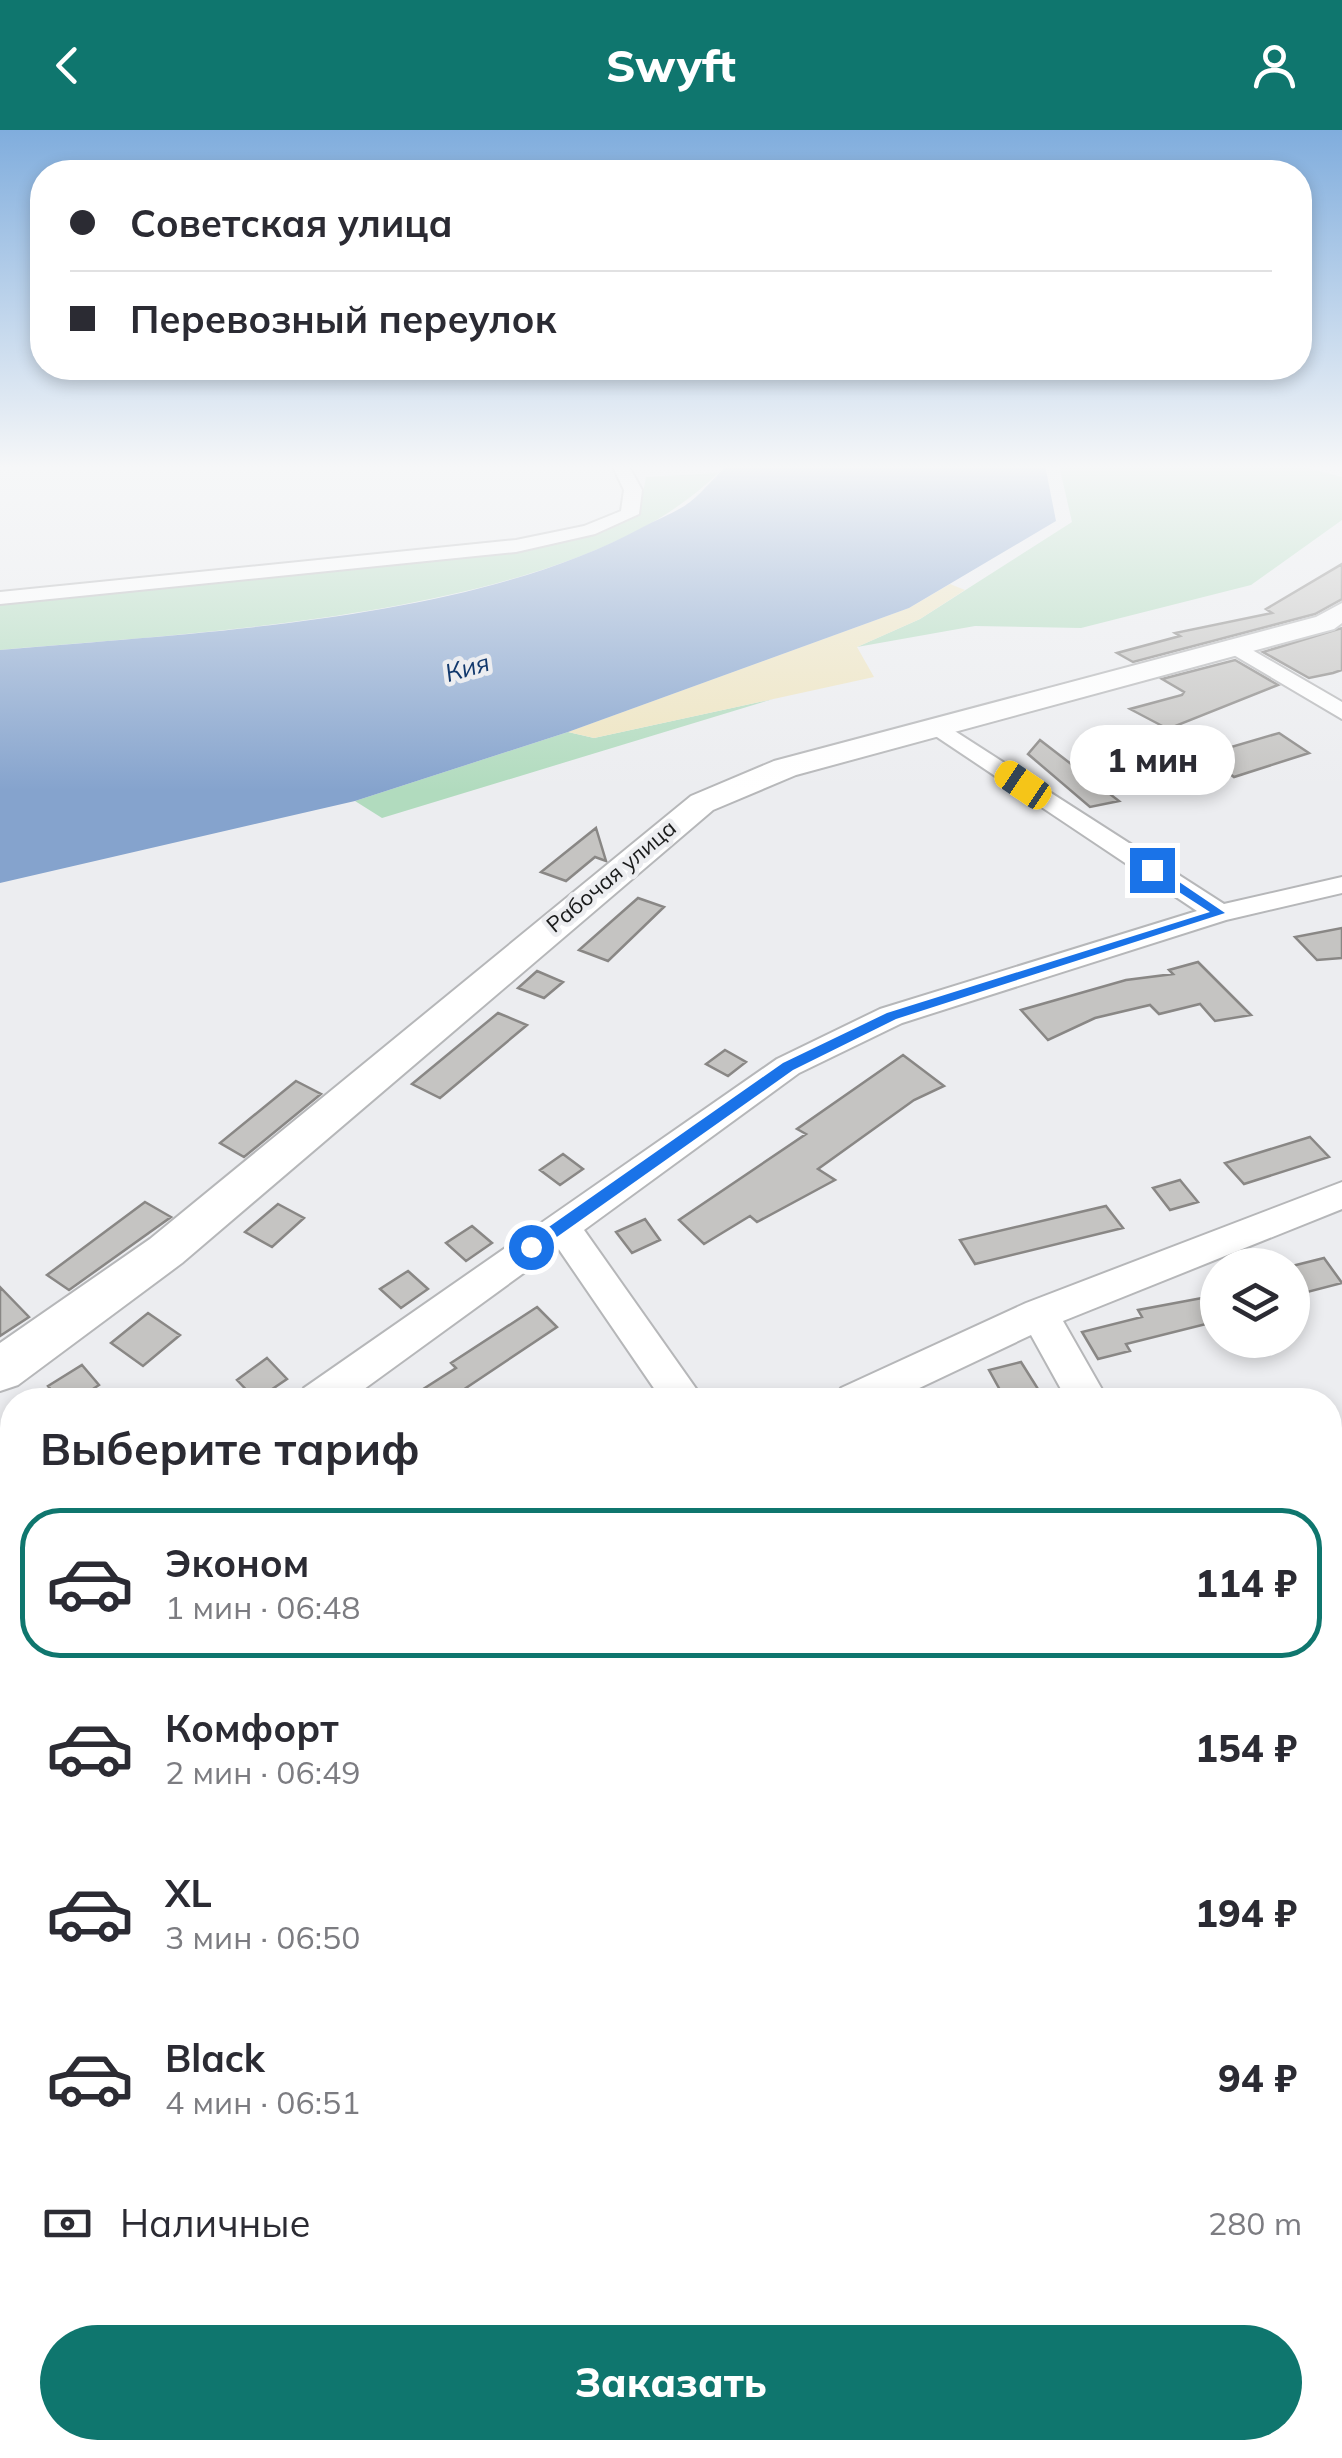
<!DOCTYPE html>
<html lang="ru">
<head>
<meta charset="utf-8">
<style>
	:root { --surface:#fff; --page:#f2f2f3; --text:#2b2b33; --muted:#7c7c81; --line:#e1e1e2; --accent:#0f766e }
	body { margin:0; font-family:Mulish,sans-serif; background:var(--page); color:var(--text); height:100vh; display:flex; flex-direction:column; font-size:38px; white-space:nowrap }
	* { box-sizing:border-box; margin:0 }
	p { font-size:32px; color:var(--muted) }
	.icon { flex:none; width:55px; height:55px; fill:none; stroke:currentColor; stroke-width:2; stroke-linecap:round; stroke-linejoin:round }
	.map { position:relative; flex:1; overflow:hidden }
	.drawer { position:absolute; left:0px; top:1258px; width:1342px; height:1072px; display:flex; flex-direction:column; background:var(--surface); border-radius:40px 40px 0 0; box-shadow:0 5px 15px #0003 }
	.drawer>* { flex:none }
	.hud { position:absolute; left:30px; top:30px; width:1282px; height:220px; border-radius:40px; box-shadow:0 5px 15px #0003; display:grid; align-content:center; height:220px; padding:0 40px; background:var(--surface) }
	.buttons { position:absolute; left:1200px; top:1118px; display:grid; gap:20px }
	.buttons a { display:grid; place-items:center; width:110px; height:110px; border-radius:50%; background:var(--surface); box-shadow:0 5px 15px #0003; font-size:50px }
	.end { position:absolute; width:45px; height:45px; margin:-22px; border:12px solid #1a73e8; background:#fff; box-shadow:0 0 0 5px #fff }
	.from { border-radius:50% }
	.bubble { position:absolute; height:70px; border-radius:35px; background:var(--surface); box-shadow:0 5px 15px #0003; font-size:32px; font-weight:800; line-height:70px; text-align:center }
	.car { position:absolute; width:30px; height:60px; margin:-30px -15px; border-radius:12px; box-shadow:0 0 8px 2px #0007; background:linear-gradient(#f5c518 24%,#345 0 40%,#f5c518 0 76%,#345 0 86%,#f5c518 0) }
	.hud b { display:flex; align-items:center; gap:35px; height:95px; font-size:38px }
	.hud b+b { border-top:2px solid var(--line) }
	.hud i { width:25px; height:25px; background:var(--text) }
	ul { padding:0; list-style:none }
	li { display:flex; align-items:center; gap:30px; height:150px; margin:0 20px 15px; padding:0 20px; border:5px solid transparent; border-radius:40px }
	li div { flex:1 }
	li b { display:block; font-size:38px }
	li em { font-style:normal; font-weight:800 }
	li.on { border-color:var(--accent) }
	li>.icon { width:90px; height:90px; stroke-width:1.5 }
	h2 { padding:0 40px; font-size:45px; line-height:120px }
	.pay { display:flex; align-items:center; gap:25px; height:110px; padding:0 40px; font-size:38px }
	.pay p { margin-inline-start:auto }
	.cta { display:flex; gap:20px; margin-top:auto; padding:20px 40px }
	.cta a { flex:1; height:115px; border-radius:60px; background:var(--accent); color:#fff; font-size:40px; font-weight:800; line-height:115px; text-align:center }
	header { display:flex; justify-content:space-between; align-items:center; height:130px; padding:0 40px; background:var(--accent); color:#fff; font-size:45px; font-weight:800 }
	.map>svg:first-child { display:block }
	.green { fill:#b1dbbe }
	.sand { fill:#eee4bf }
	.water { fill:#85a3cd }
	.building { fill:#c5c4c2; stroke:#898785; stroke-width:2.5 }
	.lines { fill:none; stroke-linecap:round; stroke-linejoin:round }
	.minor-casing { stroke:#b6b7b9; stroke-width:4 }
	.major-casing { stroke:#b6b7b9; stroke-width:4 }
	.minor { fill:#fff; fill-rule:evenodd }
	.major { fill:#fff; fill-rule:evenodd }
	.route { fill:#1a73e8 }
	.labels { text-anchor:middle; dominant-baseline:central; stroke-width:9; stroke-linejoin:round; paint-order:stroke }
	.far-street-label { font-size:22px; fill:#1a1b1b; stroke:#ecedf0 }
	.far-water-label { font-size:25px; font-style:italic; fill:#11386c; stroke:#ecedf0 }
</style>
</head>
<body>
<header><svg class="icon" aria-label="back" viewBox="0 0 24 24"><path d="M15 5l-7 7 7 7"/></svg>Swyft<svg class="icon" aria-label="person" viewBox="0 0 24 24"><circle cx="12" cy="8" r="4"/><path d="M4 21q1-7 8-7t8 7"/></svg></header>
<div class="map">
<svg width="1342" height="2328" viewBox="0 0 1342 2328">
	<rect width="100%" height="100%" fill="#ecedf0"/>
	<path class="green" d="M1059 335H1297L1342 347V390L1251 455 1081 498 975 496 857 517 920 489 1072 392Z
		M718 343C575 487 198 502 0 520V475L514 421 598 403 639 385 646 347Z
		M773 569 382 688 355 671 568 602 594 608Z"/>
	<path class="sand" d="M950 454 965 460 920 489 857 517 874 547 594 608 568 602 909 478Z"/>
	<path class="water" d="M728 335H1045L1056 391 909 478 568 602 355 671 0 753V520C197 502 469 492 643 397 658 389 677 382 690 372 704 361 715 346 728 335Z"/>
	<path class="building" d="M1342 434V469L1315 484 1133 532 1117 523 1180 506 1175 503 1272 483 1266 479Z
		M1342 498V540L1333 543 1309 548 1263 522Z
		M1235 530 1278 555 1168 599 1130 579 1182 565 1184 562 1162 549Z
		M1279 603 1309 623 1234 647 1204 625Z
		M1040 610 1119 671 1090 677 1028 624Z
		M596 698 606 731 595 727 566 751 541 742Z
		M638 768 664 777 608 831 579 820Z
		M1342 798V828L1317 830 1295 807Z
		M1198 832 1251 885 1215 891 1200 874 1159 884 1150 875 1095 888 1048 910 1021 880 1126 850 1173 844 1169 840Z
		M537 841 563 852 544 868 518 858Z
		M498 883 527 895 440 968 412 954Z
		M725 920 746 932 728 946 706 934Z
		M903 925 944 956 914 970 818 1039 835 1050 757 1092 750 1086 704 1114 679 1090 806 1004 797 999Z
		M296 951 321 964 244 1027 220 1013Z
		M1310 1007 1329 1027 1244 1054 1225 1033Z
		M563 1024 583 1039 560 1055 540 1040Z
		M1180 1050 1198 1072 1170 1080 1153 1058Z
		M145 1072 171 1087 69 1160 47 1145Z
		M278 1074 304 1088 272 1117 245 1102Z
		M1106 1076 1123 1098 975 1134 960 1110Z
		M645 1089 660 1110 632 1123 616 1102Z
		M472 1096 492 1113 466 1131 446 1113Z
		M1324 1128 1342 1153 1292 1166V1136Z
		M408 1141 428 1159 401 1178 380 1159Z
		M0 1157 29 1187 0 1206Z
		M1218 1165V1191L1126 1214 1130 1221 1098 1229 1082 1202 1142 1187 1138 1180Z
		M537 1177 557 1197 448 1270H406L456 1238 451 1233Z
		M148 1183 180 1205 143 1236 111 1213Z
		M267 1228 287 1249 256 1270 237 1250Z
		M1021 1232 1038 1259 1005 1269 989 1240Z
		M82 1235 99 1255 76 1270H59L48 1256Z"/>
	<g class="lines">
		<g class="minor-casing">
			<path id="minor" d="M612 335H628L642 360 639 384 595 404 516 422 0 474V462L516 410 584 396 621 381 624 360Z
				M1235 510 1342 572V589L1227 521V511Z
				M936 589 1224 774 1342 747V763L1226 790 902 893 799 943 584 1100 704 1270H662L558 1118 349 1270H298L304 1258 777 929 880 879 1197 781 928 601 924 596Z
				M1342 1052V1079L1063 1191 1108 1270H1067L1031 1205 894 1270H835L841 1258 1026 1173Z
				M12 1402V1443L0 1447V1406Z
				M1330 1665 1342 1670V1737L1330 1732Z
				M1342 1813V1867L1330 1870V1816Z
				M12 2259V2318H31L0 2328V2264Z"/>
		</g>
		<g class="major-casing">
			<path id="major" d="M1342 473V493L1334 499 796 645 713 680 182 1133 18 1255 0 1261V1213L150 1109 691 666 774 631 1316 487Z"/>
		</g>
		<use href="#minor" class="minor"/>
		<use href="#major" class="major"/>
	</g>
	<linearGradient id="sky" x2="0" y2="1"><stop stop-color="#80addd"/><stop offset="0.51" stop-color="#f6f7f8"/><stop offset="1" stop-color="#f6f7f8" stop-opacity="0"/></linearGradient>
	<rect width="1342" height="661" fill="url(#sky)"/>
	<path class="route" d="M1148 737H1157L1225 783 896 889 793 940 537 1121H526V1113L783 933 887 883 1210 782 1148 742Z"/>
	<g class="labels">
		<g class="far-street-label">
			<text transform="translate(611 746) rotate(-40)">Рабочая улица</text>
		</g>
		<g class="far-water-label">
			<text transform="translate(467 537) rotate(-16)">Кия</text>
		</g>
	</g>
</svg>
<div class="buttons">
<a><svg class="icon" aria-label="layers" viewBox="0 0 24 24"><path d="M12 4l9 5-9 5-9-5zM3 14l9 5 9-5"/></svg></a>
</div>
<i class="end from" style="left:531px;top:1117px"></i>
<i class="end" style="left:1152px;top:740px"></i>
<div class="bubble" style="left:1070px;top:595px;width:165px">1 мин</div>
<i class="car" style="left:1023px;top:655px;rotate:304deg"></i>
<div class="hud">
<b><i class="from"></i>Советская улица</b>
<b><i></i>Перевозный переулок</b>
</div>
<section class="drawer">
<h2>Выберите тариф</h2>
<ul>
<li class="on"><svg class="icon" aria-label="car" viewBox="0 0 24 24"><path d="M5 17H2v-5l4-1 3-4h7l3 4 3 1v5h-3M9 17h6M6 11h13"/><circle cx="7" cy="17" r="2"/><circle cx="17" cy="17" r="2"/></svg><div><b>Эконом</b><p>1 мин · 06:48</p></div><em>114 ₽</em></li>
<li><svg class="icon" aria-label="car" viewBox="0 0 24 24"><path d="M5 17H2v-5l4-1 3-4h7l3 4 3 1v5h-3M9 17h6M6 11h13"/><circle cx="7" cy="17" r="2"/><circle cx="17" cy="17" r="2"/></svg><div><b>Комфорт</b><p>2 мин · 06:49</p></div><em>154 ₽</em></li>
<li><svg class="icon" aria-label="car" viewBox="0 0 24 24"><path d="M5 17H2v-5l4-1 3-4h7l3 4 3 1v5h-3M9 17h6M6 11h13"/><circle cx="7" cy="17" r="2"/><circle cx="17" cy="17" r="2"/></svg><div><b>XL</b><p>3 мин · 06:50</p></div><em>194 ₽</em></li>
<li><svg class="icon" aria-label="car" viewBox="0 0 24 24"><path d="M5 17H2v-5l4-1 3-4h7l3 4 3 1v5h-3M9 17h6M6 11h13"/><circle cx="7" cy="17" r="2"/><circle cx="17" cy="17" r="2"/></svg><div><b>Black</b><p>4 мин · 06:51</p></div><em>94 ₽</em></li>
</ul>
<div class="pay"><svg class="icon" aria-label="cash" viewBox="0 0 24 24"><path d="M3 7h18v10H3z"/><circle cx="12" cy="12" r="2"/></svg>Наличные<p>280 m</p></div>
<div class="cta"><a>Заказать</a></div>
</section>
</div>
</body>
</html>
